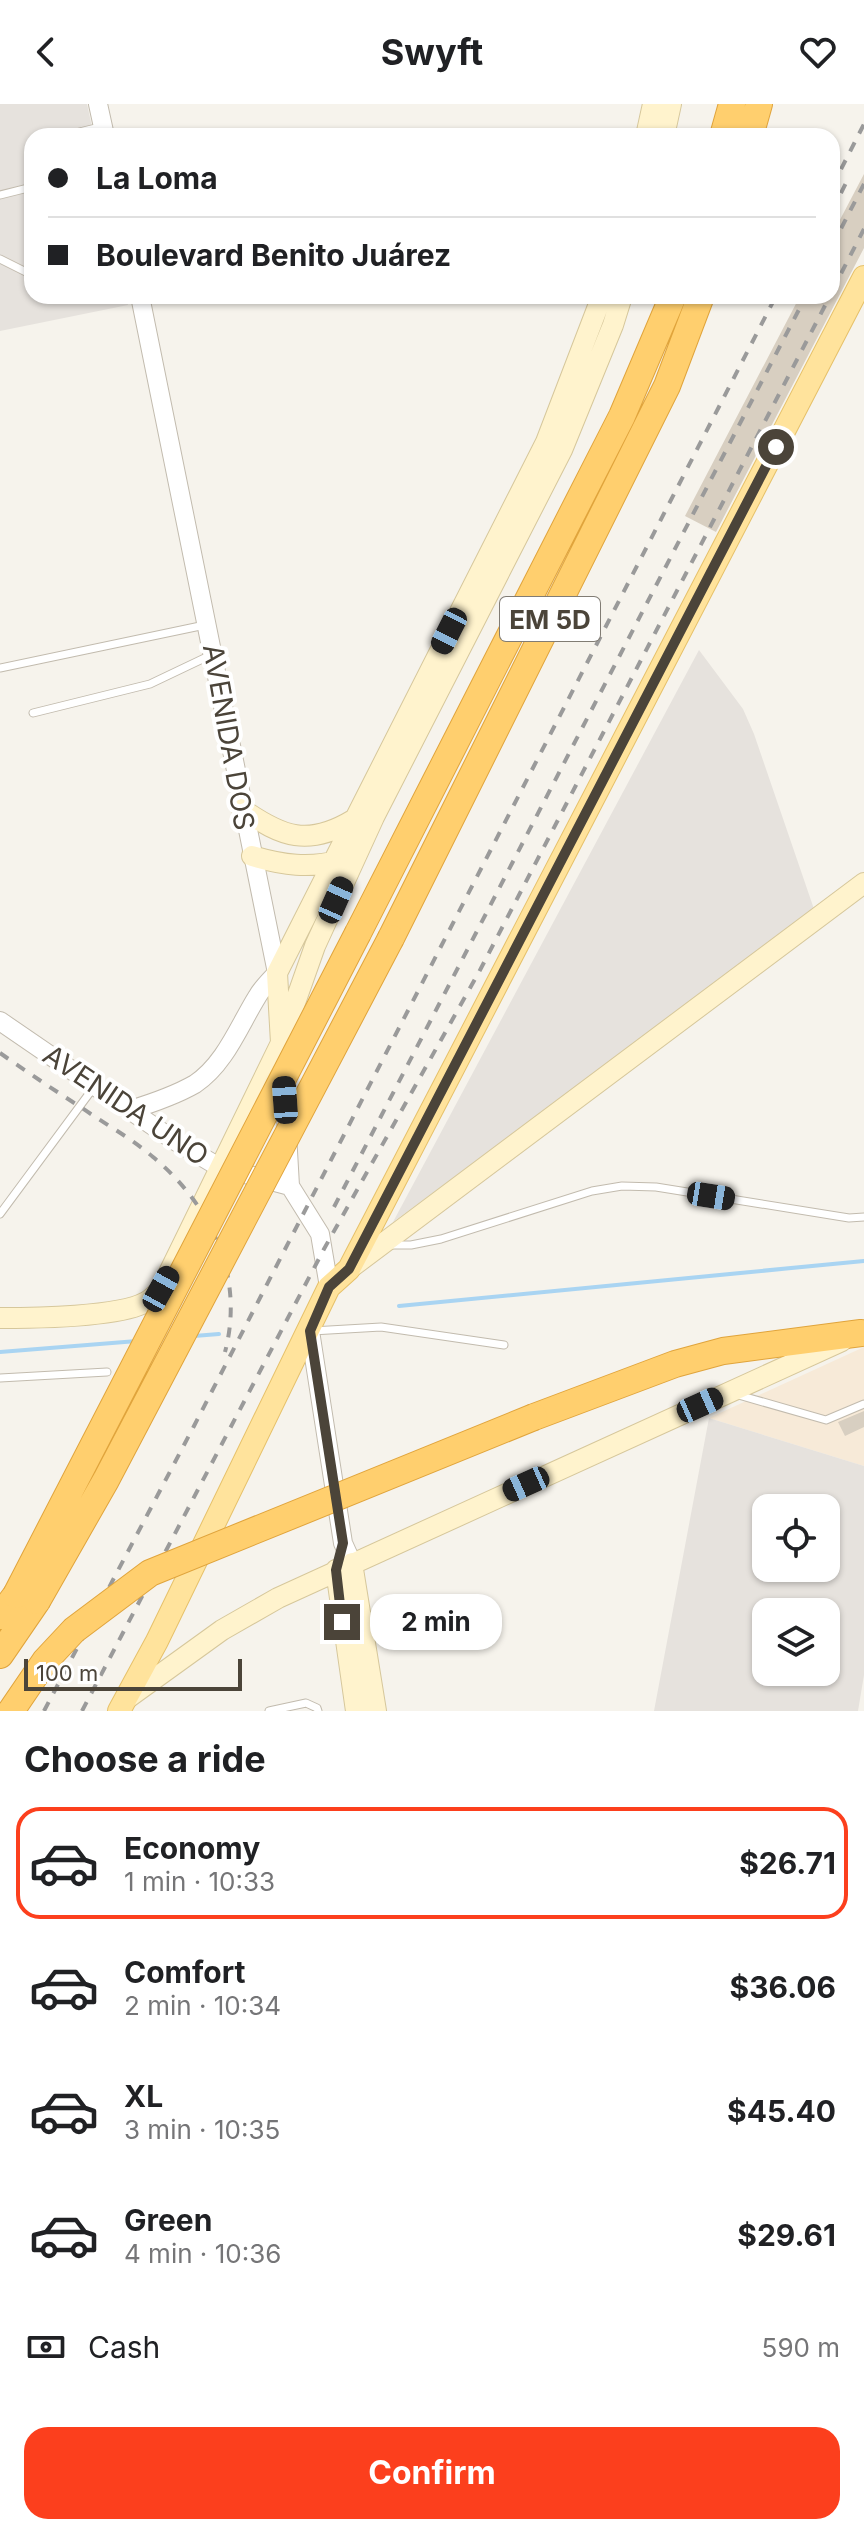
<!DOCTYPE html>
<html lang="en">
<head>
<meta charset="utf-8">
<style>
	:root { --surface:#fff; --page:#f2f2f2; --text:#202124; --muted:#757577; --line:#e0e0e0; --accent:#fc3f1d }
	body { margin:0; font-family:Inter,sans-serif; background:var(--page); color:var(--text); height:100vh; display:flex; flex-direction:column; font-size:30px; white-space:nowrap }
	* { box-sizing:border-box; margin:0 }
	p { font-size:26px; color:var(--muted) }
	.icon { flex:none; width:44px; height:44px; fill:none; stroke:currentColor; stroke-width:2; stroke-linecap:round; stroke-linejoin:round }
	.map { position:relative; height:1607px; overflow:hidden }
	.side { display:flex; flex-direction:column; background:var(--surface); flex:1 }
	.side>* { flex:none }
	.top-card { position:absolute; left:24px; top:24px; width:816px; height:176px; border-radius:24px; box-shadow:0 2px 6px #0004; display:grid; align-content:center; height:176px; padding:0 24px; background:var(--surface) }
	.tools { position:absolute; left:752px; top:1390px; display:grid; gap:16px }
	.tools a { display:grid; place-items:center; width:88px; height:88px; border-radius:16px; background:var(--surface); box-shadow:0 2px 6px #0004; font-size:40px }
	.scale { position:absolute; left:24px; bottom:20px; width:218px; box-sizing:border-box; padding-left:8px; border:4px solid #4b4439; border-top:0; font-size:22px; line-height:28px; white-space:nowrap; color:#4b4439; -webkit-text-stroke:6px #fff; paint-order:stroke }
	.end { position:absolute; width:36px; height:36px; margin:-18px; border:10px solid #4b4439; background:#fff; box-shadow:0 0 0 4px #fff }
	.from { border-radius:50% }
	.bubble { position:absolute; height:56px; border-radius:24px; background:var(--surface); box-shadow:0 2px 6px #0004; font-size:26px; font-weight:700; line-height:56px; text-align:center }
	.car { position:absolute; width:24px; height:48px; margin:-24px -12px; border-radius:10px; box-shadow:0 0 6px 2px #0007; background:linear-gradient(#222 24%,#8ab4d8 0 40%,#222 0 76%,#8ab4d8 0 86%,#222 0) }
	.top-card b { display:flex; align-items:center; gap:28px; height:76px; font-size:30px }
	.top-card b+b { border-top:2px solid var(--line) }
	.top-card i { width:20px; height:20px; background:var(--text) }
	ul { padding:0; list-style:none }
	li { display:flex; align-items:center; gap:24px; height:112px; margin:0 16px 12px; padding:0 8px; border:4px solid transparent; border-radius:24px }
	li div { flex:1 }
	li b { display:block; font-size:30px }
	li em { font-style:normal; font-weight:700 }
	li.current { border-color:var(--accent) }
	li>.icon { width:72px; height:72px; stroke-width:1.5 }
	h2 { padding:0 24px; font-size:36px; line-height:96px }
	.pay { display:flex; align-items:center; gap:20px; height:88px; padding:0 24px; font-size:30px }
	.pay p { margin-inline-start:auto }
	.cta { display:flex; gap:16px; margin-top:auto; padding:16px 24px }
	.cta a { flex:1; height:92px; border-radius:24px; background:var(--accent); color:#fff; font-size:32px; font-weight:700; line-height:92px; text-align:center }
	header { display:flex; justify-content:space-between; align-items:center; height:104px; padding:0 24px; background:var(--surface); font-size:36px; font-weight:700 }
	.map>svg:first-child { display:block }
	.commercial { fill:#f7ead8 }
	.industrial { fill:#e6e2dd; fill-rule:evenodd }
	.lines { fill:none; stroke-linecap:round; stroke-linejoin:round }
	.stream { stroke:#a9d4f2; stroke-width:4 }
	.building { fill:#d8cfc1 }
	.service-casing { stroke:#c2bbae; stroke-width:9 }
	.tertiary-casing { stroke:#c2bbae; stroke-width:20 }
	.secondary-casing { stroke:#d6c79b; stroke-width:22 }
	.primary-casing { stroke:#e6c16a; stroke-width:24 }
	.motorway-casing { stroke:#e0a43c; stroke-width:28 }
	.service { stroke:#fff; stroke-width:7 }
	.tertiary { stroke:#fff; stroke-width:18 }
	.secondary { stroke:#fff3cd; stroke-width:20 }
	.primary { stroke:#ffe39c; stroke-width:22 }
	.motorway { stroke:#ffcf6e; stroke-width:26 }
	.rail { stroke:#9a9a9a; stroke-width:4; stroke-dasharray:10 10; stroke-linecap:butt }
	.motorway-bridge-casing { stroke:#e0a43c; stroke-width:28; stroke-linecap:butt }
	.motorway-bridge { stroke:#ffcf6e; stroke-width:26 }
	.route { stroke:#4b4439; stroke-width:10 }
	.labels { text-anchor:middle; dominant-baseline:central; stroke-width:8; stroke-linejoin:round; paint-order:stroke }
	.shield { fill:#fff; stroke:#817c74; stroke-width:2 }
	.shield-label { font-size:26px; font-weight:bold; fill:#4b4439 }
	.street-label { font-size:28px; fill:#4b4439; stroke:#fff }
</style>
</head>
<body>
<header><svg class="icon" aria-label="back" viewBox="0 0 24 24"><path d="M15 5l-7 7 7 7"/></svg>Swyft<svg class="icon" aria-label="heart" viewBox="0 0 24 24"><path d="M12 20l-8-8c-3-5 5-10 8-4 3-6 11-1 8 4z"/></svg></header>
<div class="map">
<svg width="864" height="1607" viewBox="0 0 864 1607">
	<rect width="100%" height="100%" fill="#f6f3ec"/>
	<path class="commercial" d="M864 1243V1362L709 1314Z"/>
	<path class="industrial" d="M0 0H87L94 32H32V192H126L128 201 0 227Z
		M699 546 743 605 754 630 815 808 393 1118Z
		M709 1314 864 1362V1571L858 1607H654ZM826 1404V1464H766V1404ZM826 1508V1568H766V1508Z"/>
	<g class="lines">
		<path class="stream" d="M399 1202 864 1157
			M194 1232 219 1230
			M0 1248 137 1237"/>
	</g>
	<path class="building" d="M864 70V144L716 428 685 412 800 192H832V131Z
		M864 1307V1323L845 1332 838 1318Z"/>
	<g class="lines">
		<g class="service-casing">
			<path id="service" d="M63 32 100 23
				M0 91 32 83
				M0 155 32 171
				M0 564 205 521
				M33 609 150 580 213 550
				M0 1110 94 983
				M390 1141H411L441 1135 592 1087 622 1082 656 1083 849 1114 864 1113
				M312 1227 381 1223 504 1241
				M0 1274 107 1268
				M735 1290 826 1316 864 1300
				M269 1607 306 1599 317 1604 318 1607"/>
		</g>
		<g class="tertiary-casing">
			<path id="tertiary" d="M98 0 105 32
				M0 917 175 1037 219 1063 290 1082 320 1130 329 1183
				M284 977 290 1082
				M130 1006C153 999 174 992 195 980 225 960 239 922 257 893 262 884 270 876 277 869L140 192
				M310 1227 343 1439 352 1459"/>
		</g>
		<g class="secondary-casing">
			<path id="secondary" d="M646 32 653 0
				M664 32 671 0
				M242 705C282 733 308 743 353 716
				M252 752C283 761 309 765 341 756
				M285 927 315 842 374 713 562 346 613 221 622 192
				M349 1165 864 779
				M0 1214C32 1214 120 1213 146 1198 152 1195 156 1190 161 1185L281 939 277 869 546 338 602 192
				M352 1459 376 1607
				M336 1466 356 1607
				M125 1596 222 1526 278 1494 842 1237"/>
		</g>
		<g class="primary-casing">
			<path id="primary" d="M119 1607 157 1537 329 1183 349 1165 864 173"/>
		</g>
		<g class="motorway-casing">
			<path id="motorway" d="M723 32 732 0
				M750 32 759 0
				M358 829 622 312 673 192
				M391 834 667 282 701 192
				M534 1313 675 1260 723 1247 861 1229
				M0 1512 16 1491
				M0 1551 37 1497"/>
		</g>
		<use href="#service" class="service"/>
		<use href="#tertiary" class="tertiary"/>
		<use href="#secondary" class="secondary"/>
		<use href="#primary" class="primary"/>
		<use href="#motorway" class="motorway"/>
		<path class="rail" d="M832 83 864 20
			M832 107 849 73
			M832 142 864 80
			M832 187 864 125
			M0 949C27 968 54 986 82 1004 105 1020 131 1034 153 1053 211 1101 245 1172 225 1248
			M334 1103 806 192
			M44 1607 194 1322 776 192
			M82 1607 324 1145 479 868 830 192"/>
		<g class="motorway-bridge-casing">
			<path id="motorway-bridge" d="M16 1491 358 829
				M37 1497 106 1376 391 834
				M11 1607 45 1557 74 1526 150 1469 534 1313"/>
		</g>
		<use href="#motorway-bridge" class="motorway-bridge"/>
	</g>
	<g class="lines">
		<path class="route" d="M342 1518 336 1466 343 1439 310 1227 329 1183 349 1165 776 343"/>
	</g>
	<g class="labels">
		<rect class="shield" x="500" y="493" width="100" height="44" rx="6"/>
		<g class="shield-label">
			<text x="550" y="515">EM 5D</text>
		</g>
		<g class="street-label">
			<text transform="translate(229 633) rotate(80)">AVENIDA DOS</text>
			<text transform="translate(126 1001) rotate(34)">AVENIDA UNO</text>
		</g>
	</g>
</svg>
<div class="tools">
<a><svg class="icon" aria-label="locate" viewBox="0 0 24 24"><circle cx="12" cy="12" r="6"/><path d="M12 2v4M12 18v4M2 12h4M18 12h4"/></svg></a>
<a><svg class="icon" aria-label="layers" viewBox="0 0 24 24"><path d="M12 4l9 5-9 5-9-5zM3 14l9 5 9-5"/></svg></a>
</div>
<div class="scale">100 m</div>
<i class="end from" style="left:776px;top:343px"></i>
<i class="end" style="left:342px;top:1518px"></i>
<div class="bubble" style="left:370px;top:1490px;width:132px">2 min</div>
<i class="car" style="left:449px;top:527px;rotate:207deg"></i>
<i class="car" style="left:336px;top:796px;rotate:24deg"></i>
<i class="car" style="left:285px;top:996px;rotate:356deg"></i>
<i class="car" style="left:711px;top:1092px;rotate:99deg"></i>
<i class="car" style="left:161px;top:1185px;rotate:29deg"></i>
<i class="car" style="left:700px;top:1301px;rotate:66deg"></i>
<i class="car" style="left:526px;top:1380px;rotate:246deg"></i>
<div class="top-card">
<b><i class="from"></i>La Loma</b>
<b><i></i>Boulevard Benito Juárez</b>
</div>
</div>
<section class="side">
<h2>Choose a ride</h2>
<ul>
<li class="current"><svg class="icon" aria-label="car" viewBox="0 0 24 24"><path d="M5 17H2v-5l4-1 3-4h7l3 4 3 1v5h-3M9 17h6M6 11h13"/><circle cx="7" cy="17" r="2"/><circle cx="17" cy="17" r="2"/></svg><div><b>Economy</b><p>1 min · 10:33</p></div><em>$26.71</em></li>
<li><svg class="icon" aria-label="car" viewBox="0 0 24 24"><path d="M5 17H2v-5l4-1 3-4h7l3 4 3 1v5h-3M9 17h6M6 11h13"/><circle cx="7" cy="17" r="2"/><circle cx="17" cy="17" r="2"/></svg><div><b>Comfort</b><p>2 min · 10:34</p></div><em>$36.06</em></li>
<li><svg class="icon" aria-label="car" viewBox="0 0 24 24"><path d="M5 17H2v-5l4-1 3-4h7l3 4 3 1v5h-3M9 17h6M6 11h13"/><circle cx="7" cy="17" r="2"/><circle cx="17" cy="17" r="2"/></svg><div><b>XL</b><p>3 min · 10:35</p></div><em>$45.40</em></li>
<li><svg class="icon" aria-label="car" viewBox="0 0 24 24"><path d="M5 17H2v-5l4-1 3-4h7l3 4 3 1v5h-3M9 17h6M6 11h13"/><circle cx="7" cy="17" r="2"/><circle cx="17" cy="17" r="2"/></svg><div><b>Green</b><p>4 min · 10:36</p></div><em>$29.61</em></li>
</ul>
<div class="pay"><svg class="icon" aria-label="cash" viewBox="0 0 24 24"><path d="M3 7h18v10H3z"/><circle cx="12" cy="12" r="2"/></svg>Cash<p>590 m</p></div>
<div class="cta"><a>Confirm</a></div>
</section>
</body>
</html>
